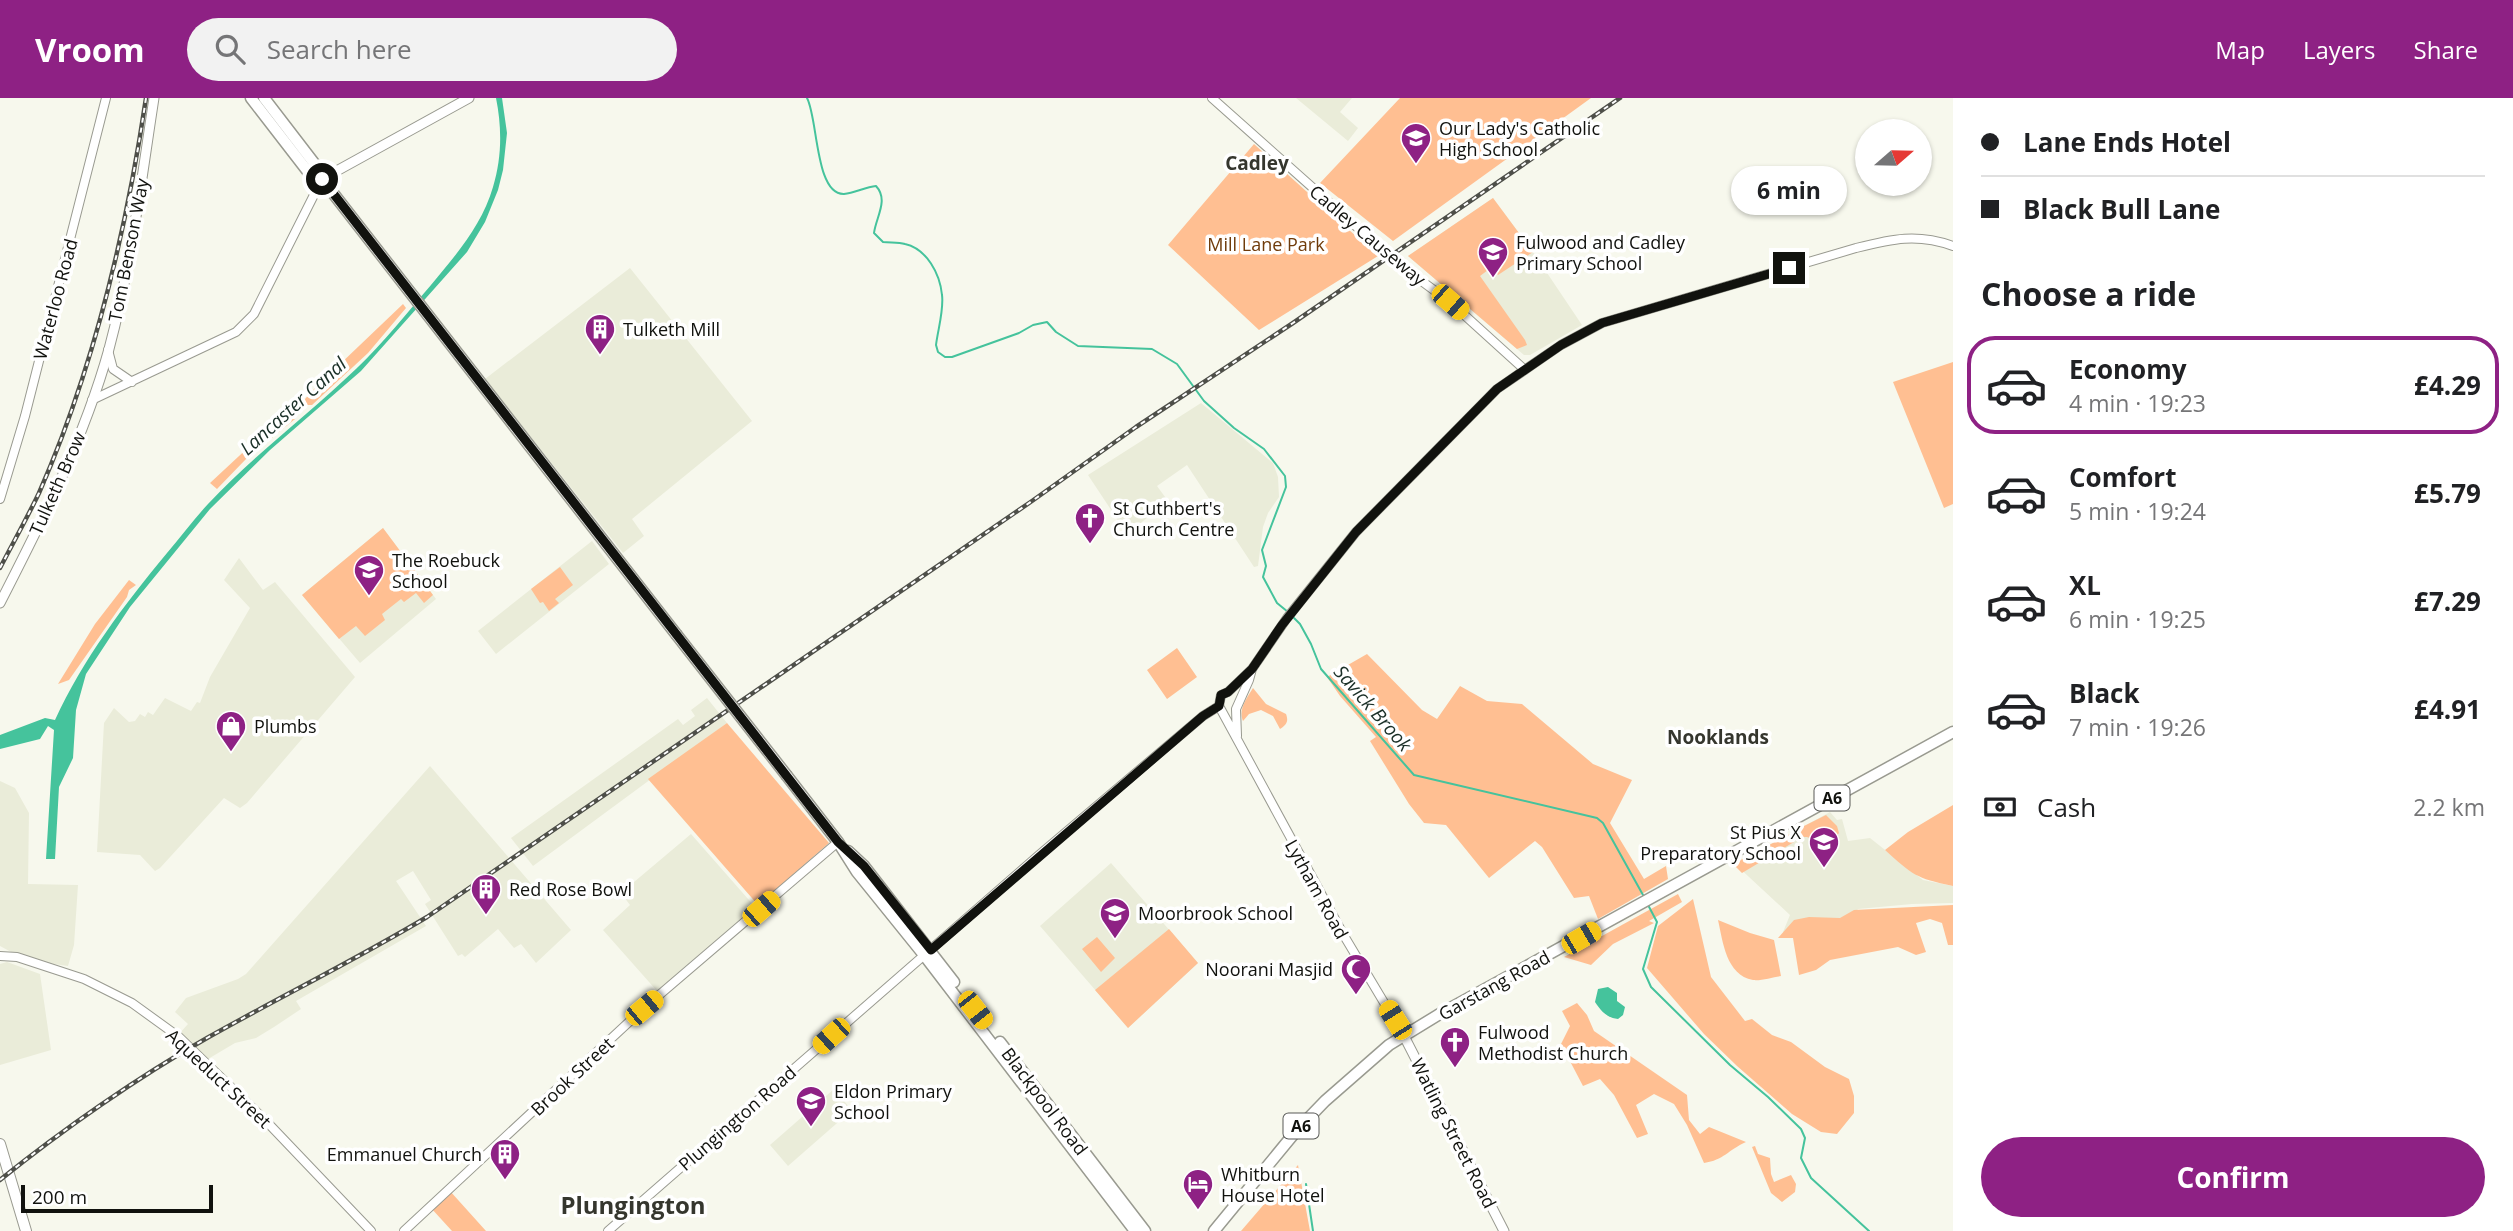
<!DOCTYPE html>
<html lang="en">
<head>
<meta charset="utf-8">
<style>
	:root { --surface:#fff; --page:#f2f2f2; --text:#202124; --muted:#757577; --line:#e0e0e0; --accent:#8e2184 }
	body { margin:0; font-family:"Open Sans",sans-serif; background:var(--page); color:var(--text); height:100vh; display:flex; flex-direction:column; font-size:26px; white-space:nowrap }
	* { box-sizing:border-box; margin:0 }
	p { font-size:23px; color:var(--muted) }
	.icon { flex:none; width:38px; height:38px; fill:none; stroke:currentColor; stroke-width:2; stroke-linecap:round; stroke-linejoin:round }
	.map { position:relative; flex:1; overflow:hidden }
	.side { display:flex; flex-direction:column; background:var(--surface); width:560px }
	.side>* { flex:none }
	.banner { display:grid; align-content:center; height:154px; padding:0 28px; background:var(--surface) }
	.needle { width:46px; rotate:70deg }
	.tools { position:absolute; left:1855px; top:21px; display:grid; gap:14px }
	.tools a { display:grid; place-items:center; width:77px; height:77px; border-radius:50%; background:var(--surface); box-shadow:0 2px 5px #0004; font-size:35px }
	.scale { position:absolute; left:21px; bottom:18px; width:192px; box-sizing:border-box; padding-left:7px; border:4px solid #11120e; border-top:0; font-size:19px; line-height:24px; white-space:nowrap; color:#11120e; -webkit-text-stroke:5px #fff; paint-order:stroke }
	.end { position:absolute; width:32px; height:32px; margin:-16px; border:9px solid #11120e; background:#fff; box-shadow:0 0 0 4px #fff }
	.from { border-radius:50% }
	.bubble { position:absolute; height:49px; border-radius:24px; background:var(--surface); box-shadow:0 2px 5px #0004; font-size:23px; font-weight:700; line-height:49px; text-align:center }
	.car { position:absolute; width:21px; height:42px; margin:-21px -10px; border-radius:9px; box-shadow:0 0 5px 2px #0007; background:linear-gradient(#f5c518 24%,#345 0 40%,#f5c518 0 76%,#345 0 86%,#f5c518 0) }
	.banner b { display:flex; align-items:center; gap:24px; height:66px; font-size:26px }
	.banner b+b { border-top:2px solid var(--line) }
	.banner i { width:18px; height:18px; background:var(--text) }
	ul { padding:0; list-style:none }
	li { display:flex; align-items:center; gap:21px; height:98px; margin:0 14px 10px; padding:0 14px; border:4px solid transparent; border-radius:28px }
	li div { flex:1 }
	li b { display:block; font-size:26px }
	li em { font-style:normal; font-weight:700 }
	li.current { border-color:var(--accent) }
	li>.icon { width:63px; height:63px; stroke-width:1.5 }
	h2 { padding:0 28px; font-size:32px; line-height:84px }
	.pay { display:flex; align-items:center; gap:18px; height:77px; padding:0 28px; font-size:26px }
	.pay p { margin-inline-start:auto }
	.action { display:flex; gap:14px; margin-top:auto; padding:14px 28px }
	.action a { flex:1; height:80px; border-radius:42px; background:var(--accent); color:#fff; font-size:28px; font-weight:700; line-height:80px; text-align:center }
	header { display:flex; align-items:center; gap:42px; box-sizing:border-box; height:98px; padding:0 35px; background:var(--accent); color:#fff }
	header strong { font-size:33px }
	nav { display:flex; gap:38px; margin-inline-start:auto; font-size:24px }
	.search { width:490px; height:63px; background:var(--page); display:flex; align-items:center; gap:18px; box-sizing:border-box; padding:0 24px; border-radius:38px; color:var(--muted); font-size:26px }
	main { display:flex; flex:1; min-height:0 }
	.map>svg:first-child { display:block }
	.built { fill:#eaecd9 }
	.green { fill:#ffbf92 }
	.water { fill:#45c39c }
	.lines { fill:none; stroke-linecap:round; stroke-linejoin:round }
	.stream { stroke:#45c39c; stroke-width:2 }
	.tertiary-casing { stroke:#999a90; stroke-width:10 }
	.secondary-casing { stroke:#999a90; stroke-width:11 }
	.primary-casing { stroke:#999a90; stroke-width:12 }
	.trunk-casing { stroke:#999a90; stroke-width:13 }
	.tertiary { stroke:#fff; stroke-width:8 }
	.secondary { stroke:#fff; stroke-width:9 }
	.primary { stroke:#fff; stroke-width:10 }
	.trunk { stroke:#fff; stroke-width:10 }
	.rail-casing { stroke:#4e4f49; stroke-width:4.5 }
	.rail { stroke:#fff; stroke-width:2; stroke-dasharray:5; stroke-linecap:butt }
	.tertiary-bridge-casing { stroke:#999a90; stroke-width:10; stroke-linecap:butt }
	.trunk-bridge-casing { stroke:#999a90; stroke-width:13; stroke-linecap:butt }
	.tertiary-bridge { stroke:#fff; stroke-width:8 }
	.trunk-bridge { stroke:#fff; stroke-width:10 }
	.route { stroke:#11120e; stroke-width:9 }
	.labels { text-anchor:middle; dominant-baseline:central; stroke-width:7; stroke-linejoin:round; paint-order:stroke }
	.shield { fill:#fff; stroke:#585956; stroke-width:2 }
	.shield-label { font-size:16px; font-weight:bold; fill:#11120e }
	.poi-label { font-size:18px; fill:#11120e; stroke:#fff; text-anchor:start }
	.street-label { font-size:18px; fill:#11120e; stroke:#fff }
	.park-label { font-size:18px; fill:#6f3b0a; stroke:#fff }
	.neighbourhood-label { font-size:19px; font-weight:bold; fill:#35362e; stroke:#fff }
	.water-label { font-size:19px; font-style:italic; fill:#1a2f27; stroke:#fff }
	.district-label { font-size:24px; font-weight:bold; fill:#35362e; stroke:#fff }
</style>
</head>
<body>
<header>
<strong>Vroom</strong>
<div class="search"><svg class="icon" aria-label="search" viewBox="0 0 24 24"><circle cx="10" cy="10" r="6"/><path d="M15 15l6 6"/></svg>Search here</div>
<nav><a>Map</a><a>Layers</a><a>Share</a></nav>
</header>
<main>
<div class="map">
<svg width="1953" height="1133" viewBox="0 0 1953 1133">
	<rect width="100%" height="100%" fill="#f7f8ed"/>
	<path class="built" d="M1296 0H1352L1340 14 1358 30 1348 43Z
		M1493 100 1533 154 1582 227 1530 257H1524L1408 158Z
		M630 170 752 323 632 421 644 438 623 455 485 281Z
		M1201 305 1273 365 1278 379 1279 399 1268 415 1263 429 1258 468 1254 469 1187 367 1157 388 1168 403 1127 436 1088 377Z
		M383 430 436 501 360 565 302 497Z
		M592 443 609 466 496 556 478 533Z
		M239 460 263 492 275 484 355 579 247 705 240 710 224 700 160 770 155 773 140 757 97 754 104 625 114 610 129 624 135 623 140 616 145 619 148 614 153 617 165 600 191 613 197 604 200 605 210 579 250 510 224 482Z
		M707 600 727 625 533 768 511 740 678 621 683 627 695 618 691 612Z
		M430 668 571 832 536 865 521 846 514 850 498 831 465 859 462 856 458 858 425 806 431 802 413 773 396 783 426 828 296 903 301 911 274 929 256 940 235 945 208 961 179 936 188 926 175 914 186 900 238 881 246 876Z
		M0 683 15 690 29 715 28 786 78 787 74 847 68 868 26 862 0 848Z
		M1830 714 1837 722 1842 721 1848 743 1870 740 1923 782 1953 788V805L1912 806 1858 811 1848 824 1791 839 1783 834 1790 817 1735 766Z
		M691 736 756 810 657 893 603 832 630 807 621 795Z
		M1111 765 1198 865 1128 930 1040 828Z
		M7 864 40 876 51 952 0 967V866Z
		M842 984 851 995 843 1002 852 1012 788 1068 770 1047Z"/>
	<path class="green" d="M1400 0H1591L1393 143 1320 85Z
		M1254 46 1378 158 1259 232 1168 147Z
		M1493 100 1533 154 1498 177 1492 169 1480 178 1525 242 1527 247 1517 251 1408 158Z
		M403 206 406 210 368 255 312 307H306L305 301 316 289Z
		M1953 264V406L1944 410 1893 284Z
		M291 316 295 321 246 361 217 391 210 385 253 345Z
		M383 430 433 497 424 505 416 495 404 504 401 501 382 516 385 522 365 538 356 528 339 541 302 497Z
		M560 469 573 487 555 501 559 505 549 513 543 504 540 505 531 491Z
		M129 482 136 487 129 492 127 499 69 582 58 586 95 526Z
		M1177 550 1197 579 1167 601 1147 572Z
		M1367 556 1422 612 1437 621 1460 588 1487 603 1522 606 1593 666 1632 682 1610 725 1644 781 1666 768 1668 781 1598 821 1589 798 1574 800 1542 749 1535 743 1489 780 1446 727 1424 725 1409 706 1370 643 1376 639 1340 598 1327 579Z
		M1253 590 1266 606 1286 616C1289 624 1286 627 1280 631L1273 618 1261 612 1249 616 1243 623C1238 611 1247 600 1253 590Z
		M727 625 829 745 758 807 648 681Z
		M1953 707V788C1915 780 1913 777 1885 752L1908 734Z
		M1826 717 1837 728 1839 735 1834 741 1826 740 1820 744 1807 739H1798L1794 733Z
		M1790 736 1794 744 1742 775 1733 766Z
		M1678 796 1682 804 1649 823 1654 825 1613 846 1591 867 1564 859Z
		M1693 801 1711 879 1745 923 1752 921 1772 937 1791 944 1825 969 1849 981 1854 998V1015L1837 1036 1821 1034 1792 1016 1737 968 1704 936 1647 870 1658 828Z
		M1953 807V847H1948L1942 825 1930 821 1916 825 1926 854 1916 857 1898 849 1830 862 1816 872 1799 877 1793 840H1778L1794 822 1809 819 1840 820 1854 812Z
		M1718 822 1750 835 1774 842 1781 878C1773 879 1761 883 1753 882 1726 877 1723 844 1718 822Z
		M1169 831 1198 865 1128 930 1095 892Z
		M1097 839 1115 860 1101 874 1082 851Z
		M1577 905 1587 917 1594 933 1687 997 1689 1022 1700 1036 1709 1029 1746 1044C1728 1052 1724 1062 1704 1065L1687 1027 1674 1006 1654 996 1636 1007 1648 1036 1637 1040 1614 997 1600 981 1583 988 1561 946 1570 928 1562 913Z
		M1755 1048 1758 1056 1770 1060 1771 1076 1774 1084 1791 1077 1796 1086 1795 1094 1782 1104 1771 1095 1752 1049Z
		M1298 1067 1310 1133H1241Z
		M450 1093 486 1133H452L431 1110Z"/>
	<path class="water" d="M496 0H502L507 35 503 72 498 92 485 124 467 154 361 273 270 352 210 411 130 509 86 576 76 612 73 660 59 689 55 761H46L54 632 48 628 40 641 0 651V637L45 620 55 622C83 561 124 507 167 455 181 439 193 422 208 406 254 357 308 317 357 270 383 245 407 215 431 187 456 157 482 127 493 89 502 59 502 30 496 0Z
		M1608 889 1617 895V903L1625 909 1623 917 1618 921C1607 920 1601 913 1595 904L1598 891Z"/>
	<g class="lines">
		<path class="stream" d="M807 0C818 20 815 97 844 96 855 95 865 89 876 88 889 102 876 119 874 135L883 144C890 145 898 144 905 146 927 151 940 176 942 197 944 212 938 231 936 247L938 254 945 259H952L1019 235 1033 227 1047 224 1056 234 1078 248 1152 251 1177 266 1204 303 1234 330 1264 351 1285 378 1286 389 1262 452 1266 468 1263 479 1277 505 1288 514
			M1292 518 1300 526 1311 546 1321 571 1414 677 1597 720 1603 725 1643 797
			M1647 805 1657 824 1643 871 1651 889 1730 967 1768 999 1801 1031 1805 1040 1801 1060 1811 1080 1869 1133
			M1306 1086 1313 1133"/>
		<g class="tertiary-casing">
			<path id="tertiary" d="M1212 0 1368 139
				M1408 173 1450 204 1525 272
				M108 252 113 271 132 284
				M92 302 236 234 254 216 322 81
				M0 401 25 318 106 0
				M1237 638 1236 611 1249 582 1252 571
				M0 858 17 859 84 881 132 905 179 939 266 1023 371 1133
				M1404 938 1343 836 1219 608 1221 597 1228 594 1252 571 1287 520 1356 434 1497 291 1561 247 1602 225 1856 150C1892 141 1917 135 1953 148
				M404 1133 644 910 838 744
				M608 1133 1039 757 1203 618 1219 608"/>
		</g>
		<g class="secondary-casing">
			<path id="secondary" d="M322 81 469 0
				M0 505C42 423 84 341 109 251 131 169 141 84 154 0
				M1404 938 1504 1133"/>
		</g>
		<g class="primary-casing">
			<path id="primary" d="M0 1046 26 1133"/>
		</g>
		<g class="trunk-casing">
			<path id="trunk" d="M251 0 309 75 322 81
				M264 0 317 69 322 81 676 536
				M787 678 838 744 857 774 924 857 1135 1133
				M848 753 864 768 954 884
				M1000 944 1145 1133
				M1214 1133 1297 1032 1325 1003 1389 947 1438 917 1953 634"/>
		</g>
		<use href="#tertiary" class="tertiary"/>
		<use href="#secondary" class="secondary"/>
		<use href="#primary" class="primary"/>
		<use href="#trunk" class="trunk"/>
		<g class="rail-casing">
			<path id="rail" d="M0 470C13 445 27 420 39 395 94 270 126 135 146 0
				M0 1082C62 1032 138 979 207 940 280 899 355 862 427 819L1032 403 1136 329 1293 225 1620 0"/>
		</g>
		<use href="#rail" class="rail"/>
		<g class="tertiary-bridge-casing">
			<path id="tertiary-bridge" d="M1368 139 1408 173"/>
		</g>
		<g class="trunk-bridge-casing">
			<path id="trunk-bridge" d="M676 536 787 678"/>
		</g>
		<use href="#tertiary-bridge" class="tertiary-bridge"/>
		<use href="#trunk-bridge" class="trunk-bridge"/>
	</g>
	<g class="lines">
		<path class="route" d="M322 81 838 744 864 768 931 852 1203 618 1219 608 1221 597 1228 594 1252 571 1282 527 1356 434 1497 291 1561 247 1602 225 1789 170"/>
	</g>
	<defs>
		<g id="school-pin" transform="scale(1.575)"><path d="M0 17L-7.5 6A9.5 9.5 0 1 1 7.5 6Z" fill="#8e2184" stroke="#fff"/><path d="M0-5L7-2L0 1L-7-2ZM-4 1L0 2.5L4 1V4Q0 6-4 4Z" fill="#fff"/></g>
		<g id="building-pin" transform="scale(1.575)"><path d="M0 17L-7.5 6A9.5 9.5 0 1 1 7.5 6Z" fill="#8e2184" stroke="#fff"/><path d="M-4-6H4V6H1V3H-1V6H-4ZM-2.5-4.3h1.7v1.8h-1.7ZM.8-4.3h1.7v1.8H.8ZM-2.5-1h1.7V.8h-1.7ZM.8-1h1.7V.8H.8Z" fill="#fff"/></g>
		<g id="church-pin" transform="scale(1.575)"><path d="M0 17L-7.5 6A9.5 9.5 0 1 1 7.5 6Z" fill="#8e2184" stroke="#fff"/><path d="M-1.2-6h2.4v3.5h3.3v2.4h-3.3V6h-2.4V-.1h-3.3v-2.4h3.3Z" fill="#fff"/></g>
		<g id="shop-pin" transform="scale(1.575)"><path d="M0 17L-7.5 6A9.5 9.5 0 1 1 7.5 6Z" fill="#8e2184" stroke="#fff"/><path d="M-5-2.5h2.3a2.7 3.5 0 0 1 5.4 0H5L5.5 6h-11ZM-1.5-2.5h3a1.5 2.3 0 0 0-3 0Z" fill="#fff"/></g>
		<g id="mosque-pin" transform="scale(1.575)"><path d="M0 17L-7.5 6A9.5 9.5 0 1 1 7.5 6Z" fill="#8e2184" stroke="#fff"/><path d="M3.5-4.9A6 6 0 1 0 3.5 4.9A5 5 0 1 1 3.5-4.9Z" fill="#fff"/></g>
		<g id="hotel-pin" transform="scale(1.575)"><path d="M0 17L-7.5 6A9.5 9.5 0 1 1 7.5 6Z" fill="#8e2184" stroke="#fff"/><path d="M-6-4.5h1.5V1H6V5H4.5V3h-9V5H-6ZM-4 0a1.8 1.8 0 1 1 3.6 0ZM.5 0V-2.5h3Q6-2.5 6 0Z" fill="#fff"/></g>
	</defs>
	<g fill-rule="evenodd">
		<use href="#school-pin" x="1416" y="40"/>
		<use href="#school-pin" x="1493" y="154"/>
		<use href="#building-pin" x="600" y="231"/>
		<use href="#church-pin" x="1090" y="420"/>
		<use href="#school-pin" x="369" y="472"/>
		<use href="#shop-pin" x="231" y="628"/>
		<use href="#school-pin" x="1824" y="744"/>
		<use href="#building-pin" x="486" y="791"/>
		<use href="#school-pin" x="1115" y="815"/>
		<use href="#mosque-pin" x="1356" y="871"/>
		<use href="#church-pin" x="1455" y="944"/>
		<use href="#school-pin" x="811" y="1003"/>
		<use href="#building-pin" x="505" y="1056"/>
		<use href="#hotel-pin" x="1198" y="1086"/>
	</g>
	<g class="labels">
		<g class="shield">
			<rect x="1814.5" y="687.5" width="35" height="25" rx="5"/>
			<rect x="1283.5" y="1015.5" width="35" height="25" rx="5"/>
		</g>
		<g class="shield-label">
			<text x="1832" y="700">A6</text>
			<text x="1301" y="1028">A6</text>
		</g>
		<g class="poi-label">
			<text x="1439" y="30">Our Lady's Catholic<tspan x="1439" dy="21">High School</tspan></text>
			<text x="1516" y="144">Fulwood and Cadley<tspan x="1516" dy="21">Primary School</tspan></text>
			<text x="623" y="231">Tulketh Mill</text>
			<text x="1113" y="410">St Cuthbert's<tspan x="1113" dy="21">Church Centre</tspan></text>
			<text x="392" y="462">The Roebuck<tspan x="392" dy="21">School</tspan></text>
			<text x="254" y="628">Plumbs</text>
			<text x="1801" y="734" text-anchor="end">St Pius X<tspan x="1801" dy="21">Preparatory School</tspan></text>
			<text x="509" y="791">Red Rose Bowl</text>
			<text x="1138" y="815">Moorbrook School</text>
			<text x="1333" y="871" text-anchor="end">Noorani Masjid</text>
			<text x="1478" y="934">Fulwood<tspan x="1478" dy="21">Methodist Church</tspan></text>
			<text x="834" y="993">Eldon Primary<tspan x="834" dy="21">School</tspan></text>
			<text x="482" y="1056" text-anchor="end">Emmanuel Church</text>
			<text x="1221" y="1076">Whitburn<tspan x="1221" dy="21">House Hotel</tspan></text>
		</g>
		<g class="street-label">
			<text transform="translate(1368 137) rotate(40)">Cadley Causeway</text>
			<text transform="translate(128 152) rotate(-79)">Tom Benson Way</text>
			<text transform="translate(55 201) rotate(-75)">Waterloo Road</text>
			<text transform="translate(57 385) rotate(-66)">Tulketh Brow</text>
			<text transform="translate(1317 791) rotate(61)">Lytham Road</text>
			<text transform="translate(1494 887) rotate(-29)">Garstang Road</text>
			<text transform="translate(572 978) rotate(-43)">Brook Street</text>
			<text transform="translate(219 980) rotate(43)">Aqueduct Street</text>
			<text transform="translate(1045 1003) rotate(53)">Blackpool Road</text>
			<text transform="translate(737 1020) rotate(-41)">Plungington Road</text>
			<text transform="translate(1454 1035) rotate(63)">Watling Street Road</text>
		</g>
		<g class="park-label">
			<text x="1266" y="146">Mill Lane Park</text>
		</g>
		<g class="neighbourhood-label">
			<text x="1257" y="65">Cadley</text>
			<text x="1718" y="639">Nooklands</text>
		</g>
		<g class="water-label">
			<text transform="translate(293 308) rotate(-42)">Lancaster Canal</text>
			<text transform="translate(1373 610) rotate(49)">Savick Brook</text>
		</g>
		<g class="district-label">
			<text x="633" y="1106">Plungington</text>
		</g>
	</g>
</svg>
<div class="tools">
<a><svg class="needle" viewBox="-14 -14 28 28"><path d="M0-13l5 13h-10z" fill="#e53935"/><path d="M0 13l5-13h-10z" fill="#757577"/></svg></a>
</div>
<div class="scale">200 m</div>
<i class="end from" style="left:322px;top:81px"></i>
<i class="end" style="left:1789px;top:170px"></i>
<div class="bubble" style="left:1731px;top:68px;width:116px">6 min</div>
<i class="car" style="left:1450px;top:204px;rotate:131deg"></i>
<i class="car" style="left:761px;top:811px;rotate:49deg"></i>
<i class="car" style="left:1581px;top:840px;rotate:60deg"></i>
<i class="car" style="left:644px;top:910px;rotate:50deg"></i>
<i class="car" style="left:975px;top:912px;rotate:142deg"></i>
<i class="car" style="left:1395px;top:922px;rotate:328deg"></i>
<i class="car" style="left:831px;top:938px;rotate:228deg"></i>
</div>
<section class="side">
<div class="banner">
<b><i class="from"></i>Lane Ends Hotel</b>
<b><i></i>Black Bull Lane</b>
</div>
<h2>Choose a ride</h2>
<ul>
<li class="current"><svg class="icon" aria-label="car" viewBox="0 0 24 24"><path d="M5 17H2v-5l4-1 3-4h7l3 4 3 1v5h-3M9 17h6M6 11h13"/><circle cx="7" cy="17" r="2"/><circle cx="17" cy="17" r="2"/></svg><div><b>Economy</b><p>4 min · 19:23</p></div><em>£4.29</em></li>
<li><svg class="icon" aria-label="car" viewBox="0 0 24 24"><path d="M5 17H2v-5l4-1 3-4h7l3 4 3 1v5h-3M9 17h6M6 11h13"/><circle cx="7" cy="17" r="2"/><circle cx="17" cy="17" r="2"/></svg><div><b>Comfort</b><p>5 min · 19:24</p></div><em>£5.79</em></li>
<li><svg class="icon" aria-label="car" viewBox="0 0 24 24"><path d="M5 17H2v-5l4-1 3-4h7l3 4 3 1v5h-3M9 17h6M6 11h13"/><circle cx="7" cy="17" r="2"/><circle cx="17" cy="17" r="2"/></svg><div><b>XL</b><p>6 min · 19:25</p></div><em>£7.29</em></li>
<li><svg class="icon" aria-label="car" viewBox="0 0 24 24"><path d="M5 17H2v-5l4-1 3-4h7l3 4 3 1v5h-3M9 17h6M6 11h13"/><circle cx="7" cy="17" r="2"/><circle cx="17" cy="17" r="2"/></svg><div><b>Black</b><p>7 min · 19:26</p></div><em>£4.91</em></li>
</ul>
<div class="pay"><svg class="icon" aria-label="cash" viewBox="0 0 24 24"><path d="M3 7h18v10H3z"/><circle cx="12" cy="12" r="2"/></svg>Cash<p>2.2 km</p></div>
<div class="action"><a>Confirm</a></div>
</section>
</main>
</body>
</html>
